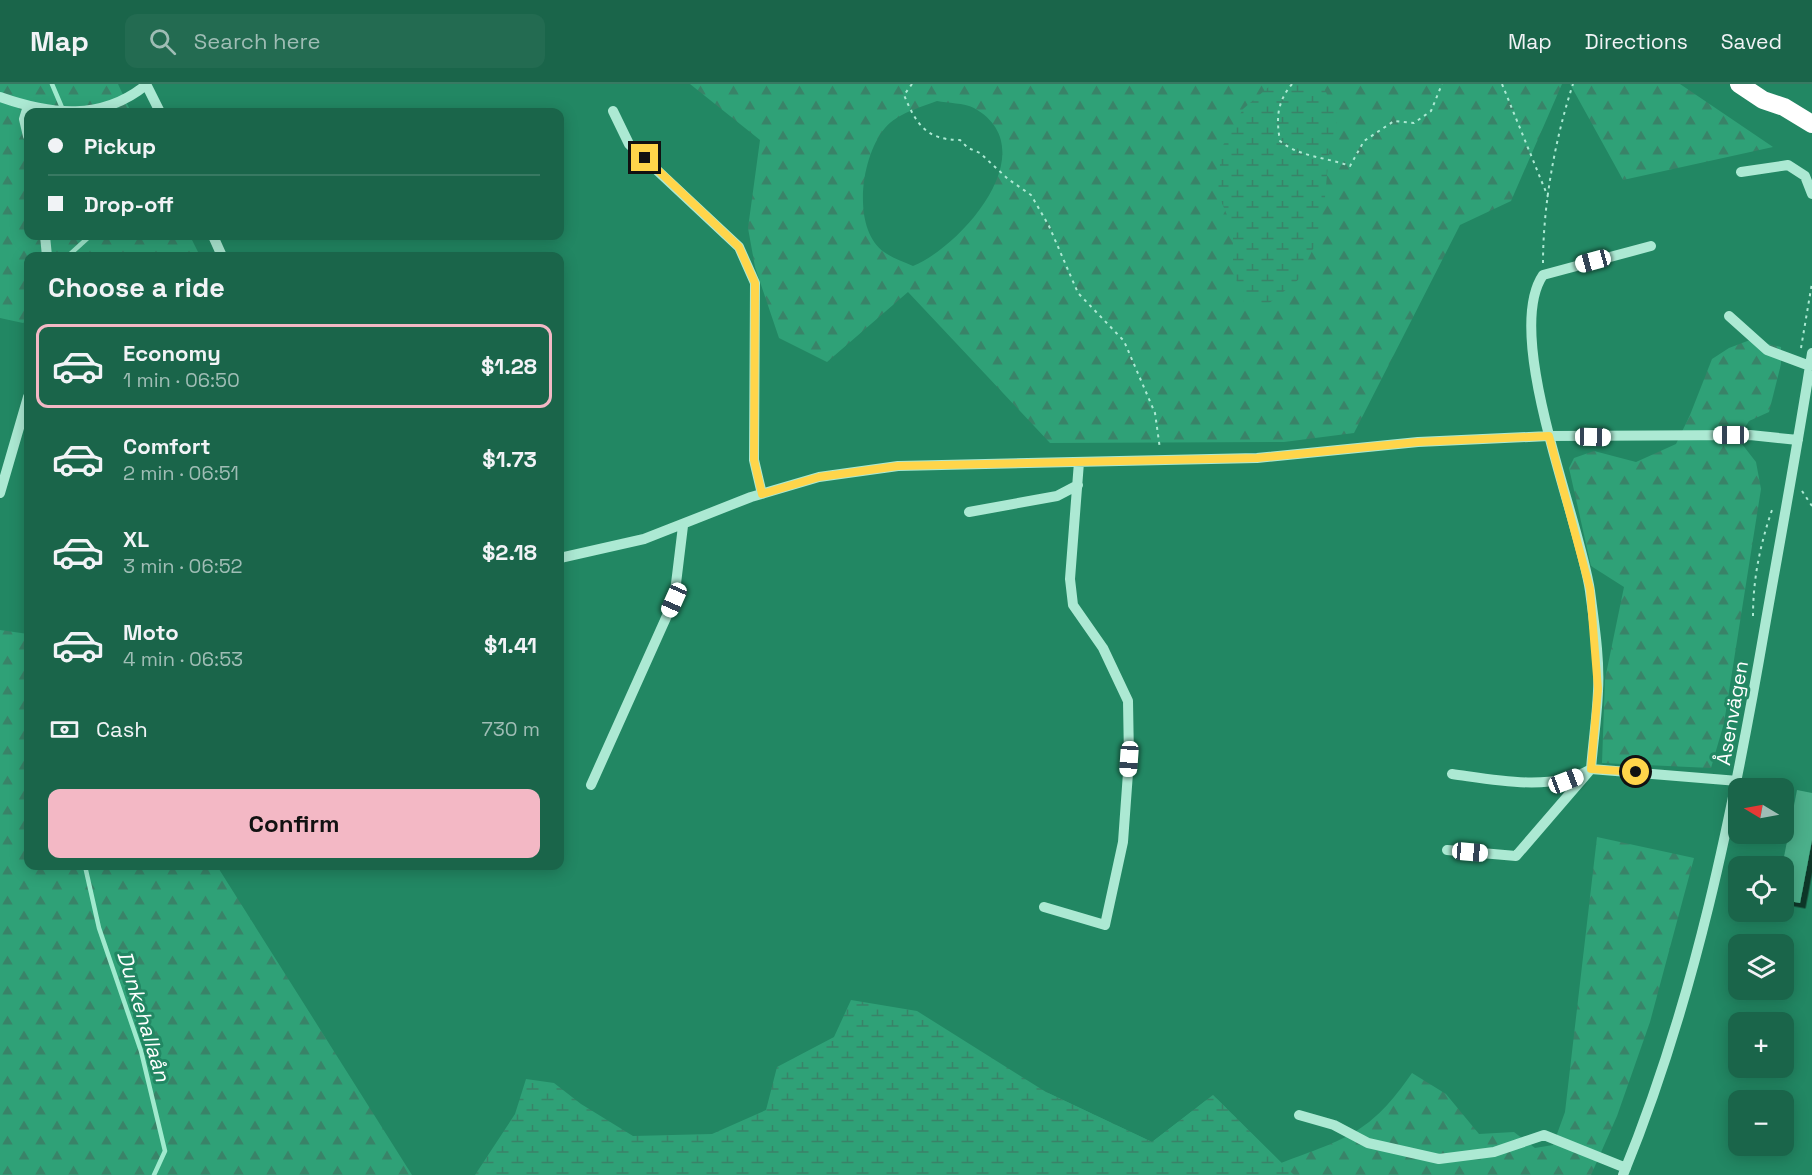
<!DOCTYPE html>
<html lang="en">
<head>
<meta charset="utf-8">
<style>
	:root { --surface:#1a654a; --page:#236b51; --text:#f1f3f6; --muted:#9fbdb5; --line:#387962; --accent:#f3b8c5 }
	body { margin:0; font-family:"Space Grotesk",sans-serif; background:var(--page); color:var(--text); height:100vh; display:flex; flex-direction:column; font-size:22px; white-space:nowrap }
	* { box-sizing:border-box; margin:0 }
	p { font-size:20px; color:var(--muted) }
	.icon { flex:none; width:33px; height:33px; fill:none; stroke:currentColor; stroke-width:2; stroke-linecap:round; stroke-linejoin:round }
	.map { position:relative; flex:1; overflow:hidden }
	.details { position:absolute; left:24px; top:168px; width:540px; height:618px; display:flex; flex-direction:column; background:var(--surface); border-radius:12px; box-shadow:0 3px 15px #0003 }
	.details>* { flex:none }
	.hud { position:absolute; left:24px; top:24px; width:540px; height:132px; border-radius:12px; box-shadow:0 3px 15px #0003; display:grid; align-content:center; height:132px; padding:0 24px; background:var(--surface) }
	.needle { width:39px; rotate:280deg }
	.tools { position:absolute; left:1728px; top:694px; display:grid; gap:12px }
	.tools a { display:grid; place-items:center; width:66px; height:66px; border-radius:12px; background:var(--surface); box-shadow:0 3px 15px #0003; font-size:30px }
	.end { position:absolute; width:27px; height:27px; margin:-14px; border:8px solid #ffd54a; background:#111; box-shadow:0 0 0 3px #111 }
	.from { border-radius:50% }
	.car { position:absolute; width:18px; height:36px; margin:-18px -9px; border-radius:8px; box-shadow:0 0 4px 2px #0007; background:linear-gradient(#fff 24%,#345 0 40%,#fff 0 76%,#345 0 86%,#fff 0) }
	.hud b { display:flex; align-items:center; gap:21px; height:57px; font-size:22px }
	.hud b+b { border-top:2px solid var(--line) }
	.hud i { width:15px; height:15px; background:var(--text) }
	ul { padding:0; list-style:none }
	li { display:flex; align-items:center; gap:18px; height:84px; margin:0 12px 9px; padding:0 12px; border:3px solid transparent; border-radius:12px }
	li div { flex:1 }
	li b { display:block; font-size:22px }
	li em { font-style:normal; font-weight:600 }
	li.on { border-color:var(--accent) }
	li>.icon { width:54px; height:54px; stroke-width:1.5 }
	h2 { padding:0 24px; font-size:27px; line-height:72px }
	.pay { display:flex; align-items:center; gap:15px; height:66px; padding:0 24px; font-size:22px }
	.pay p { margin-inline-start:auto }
	.action { display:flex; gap:12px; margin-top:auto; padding:12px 24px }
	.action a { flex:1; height:69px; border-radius:12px; background:var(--accent); color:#111; font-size:24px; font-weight:600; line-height:69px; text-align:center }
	header { display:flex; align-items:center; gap:36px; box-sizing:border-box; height:84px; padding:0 30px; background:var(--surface); border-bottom:2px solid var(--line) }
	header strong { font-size:28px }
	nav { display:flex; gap:33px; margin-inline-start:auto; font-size:21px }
	.search { width:420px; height:54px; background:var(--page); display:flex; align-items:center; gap:15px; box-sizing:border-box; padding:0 21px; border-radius:12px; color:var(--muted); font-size:22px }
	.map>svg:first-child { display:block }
	.forest { fill:url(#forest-firs); fill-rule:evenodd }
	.wetland { fill:url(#wetland-marsh) }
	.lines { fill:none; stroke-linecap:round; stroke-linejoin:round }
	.stream { stroke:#a0eace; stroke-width:4.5 }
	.building { fill:#4baf8a; filter:url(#shadow) }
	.path { stroke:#ace9d3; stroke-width:2; stroke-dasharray:3 4.5; stroke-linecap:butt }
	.minor { stroke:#ace9d3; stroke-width:10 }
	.highway { stroke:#fff; stroke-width:18 }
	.route { stroke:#ffd54a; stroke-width:8 }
	.labels { text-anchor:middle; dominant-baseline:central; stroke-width:6; stroke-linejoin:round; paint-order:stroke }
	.street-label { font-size:20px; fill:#fff; stroke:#228763 }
	.water-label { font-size:21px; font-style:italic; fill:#fff; stroke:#228763 }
</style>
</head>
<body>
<header>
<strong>Map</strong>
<div class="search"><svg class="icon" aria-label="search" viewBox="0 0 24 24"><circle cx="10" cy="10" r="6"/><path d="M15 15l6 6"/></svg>Search here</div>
<nav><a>Map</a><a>Directions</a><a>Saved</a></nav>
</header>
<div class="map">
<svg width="1812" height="1091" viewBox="0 0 1812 1091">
	<defs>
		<pattern id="forest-firs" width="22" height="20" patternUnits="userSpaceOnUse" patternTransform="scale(1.5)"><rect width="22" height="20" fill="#2fa177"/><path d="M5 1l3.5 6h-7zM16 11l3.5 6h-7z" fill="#398368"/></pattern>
		<pattern id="wetland-marsh" width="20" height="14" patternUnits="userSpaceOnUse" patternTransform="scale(1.5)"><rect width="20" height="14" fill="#2fa177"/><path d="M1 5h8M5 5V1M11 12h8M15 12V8" fill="none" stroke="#398368"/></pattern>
		<filter id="shadow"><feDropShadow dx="5.5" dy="5.5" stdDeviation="0" flood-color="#0009"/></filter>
	</defs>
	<rect width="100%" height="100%" fill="#228763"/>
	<path class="forest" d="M0 0H118L131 28H28V152H190L200 172H28V236L23 239 0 234Z
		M690 0H1562L1511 117 1460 141 1354 349 1284 358 1050 359 908 208 827 278 779 254 755 183 748 144 760 56ZM937 17C948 19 964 19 974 24 1047 65 962 162 913 182 904 178 892 174 884 168 851 144 861 72 885 44 898 29 919 24 937 17Z
		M1570 0H1680L1773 63 1623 96Z
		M1750 256 1781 263V280L1769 328 1749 337 1738 355 1756 378 1761 405 1724 639 1711 684 1602 679 1605 595 1624 503 1591 482 1569 384 1574 374 1594 367 1636 378 1676 360 1690 331 1712 275 1729 264Z
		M0 546 28 550V782H217L412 1091H0Z
		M1597 753 1694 774 1650 938 1617 1032 1591 1091H839L1046 1008 1152 1058 1213 1011 1281 1079C1347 1054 1370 1050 1412 989L1446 1010 1479 1050 1514 1048 1535 1064 1553 1061 1565 1028Z"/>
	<path class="wetland" d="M1272 0H1319L1326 8 1337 36 1329 69 1325 113 1315 161 1298 196 1263 224 1244 218 1233 186V145L1218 110 1221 65 1243 25Z
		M851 916 917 927 1046 1008 1152 1058 1213 1011 1294 1091H475L515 1030 526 995 554 999 581 1020 633 1052 712 1050 766 1026 777 983 834 953Z"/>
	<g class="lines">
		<path class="stream" d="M52 0 63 26
			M68 172 90 152
			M85 782 99 844 141 967 165 1067 154 1091"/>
	</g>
	<path class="building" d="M1797 706 1812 709V756L1800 819 1784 816 1782 783Z"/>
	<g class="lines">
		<path class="path" d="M912 0 904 11C916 40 926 56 960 56L968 64 980 69 1008 95 1031 111 1049 142 1078 209 1124 257 1155 329 1160 365
			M1292 0C1277 18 1276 34 1280 57 1299 73 1326 73 1350 82L1364 57 1394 37 1414 39 1431 27 1442 0
			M1502 0 1548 113
			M1543 179C1543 121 1555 55 1573 0
			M1801 264 1812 199
			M1802 407 1812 422
			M1753 532C1753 495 1760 461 1772 426"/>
		<path class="minor" d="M146 0 160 28
			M0 13C51 31 102 37 146 1
			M28 22 24 35 28 52
			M613 27 629 60 739 163 755 199 754 376 762 410
			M1741 88 1788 81 1805 92 1812 110
			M45 152 47 172
			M213 152 222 172
			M1729 232 1767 266 1810 282
			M0 409 28 313
			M969 428 1057 412 1078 401
			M560 474 644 455 751 413 819 393 898 382 1257 374 1418 358 1549 352 1750 351 1798 356
			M1452 690C1496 696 1552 708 1591 685 1593 659 1597 633 1598 607 1600 575 1594 538 1590 507 1580 436 1502 251 1543 191L1651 162
			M591 701 674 516 683 442
			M1447 766 1516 772 1591 685 1738 697
			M1044 823 1105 841 1123 758 1129 675 1128 617 1103 564 1073 521 1070 495 1079 378
			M1299 1031 1334 1041 1368 1059 1439 1075 1494 1068 1544 1051 1626 1084
			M1623 1091C1695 916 1733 728 1765 542 1781 451 1798 360 1812 269"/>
		<path class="highway" d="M1739 0 1763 16 1784 23 1812 40"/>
	</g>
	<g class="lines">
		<path class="route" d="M645 74 739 163 755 199 754 376 762 410 819 393 898 382 1257 374 1418 358 1549 352 1590 505 1598 605 1591 685 1636 688"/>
	</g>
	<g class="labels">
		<g class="street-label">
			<text transform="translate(1732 629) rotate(-80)">Åsenvägen</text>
		</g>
		<g class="water-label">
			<text transform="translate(144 932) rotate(73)">Dunkehallaån</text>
		</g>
	</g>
</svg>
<div class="tools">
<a><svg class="needle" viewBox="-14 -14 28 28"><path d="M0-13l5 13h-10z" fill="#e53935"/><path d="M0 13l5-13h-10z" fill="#9fbdb5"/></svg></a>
<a><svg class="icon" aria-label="locate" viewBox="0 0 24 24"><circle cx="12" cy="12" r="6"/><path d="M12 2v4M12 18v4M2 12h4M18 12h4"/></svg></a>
<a><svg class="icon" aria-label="layers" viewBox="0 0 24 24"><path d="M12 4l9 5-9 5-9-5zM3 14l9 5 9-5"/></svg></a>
<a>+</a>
<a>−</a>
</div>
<i class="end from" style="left:1636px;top:688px"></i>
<i class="end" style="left:645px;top:74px"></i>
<i class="car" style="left:1593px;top:177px;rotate:255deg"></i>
<i class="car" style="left:1731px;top:351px;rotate:270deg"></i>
<i class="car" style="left:1593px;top:353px;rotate:91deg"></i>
<i class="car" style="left:674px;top:516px;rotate:204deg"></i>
<i class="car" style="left:1129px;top:675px;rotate:184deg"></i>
<i class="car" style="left:1566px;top:697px;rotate:69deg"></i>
<i class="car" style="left:1470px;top:768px;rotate:95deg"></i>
<div class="hud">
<b><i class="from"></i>Pickup</b>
<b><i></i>Drop-off</b>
</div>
<section class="details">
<h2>Choose a ride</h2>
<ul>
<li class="on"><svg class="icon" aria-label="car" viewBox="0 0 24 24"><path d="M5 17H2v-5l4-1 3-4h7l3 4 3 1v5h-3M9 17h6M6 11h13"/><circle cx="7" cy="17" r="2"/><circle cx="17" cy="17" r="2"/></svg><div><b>Economy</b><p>1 min · 06:50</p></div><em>$1.28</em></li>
<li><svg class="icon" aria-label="car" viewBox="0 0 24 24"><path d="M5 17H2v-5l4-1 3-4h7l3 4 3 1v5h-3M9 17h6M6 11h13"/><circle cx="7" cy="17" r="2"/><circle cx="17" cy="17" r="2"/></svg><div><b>Comfort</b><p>2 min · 06:51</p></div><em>$1.73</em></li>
<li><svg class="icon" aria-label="car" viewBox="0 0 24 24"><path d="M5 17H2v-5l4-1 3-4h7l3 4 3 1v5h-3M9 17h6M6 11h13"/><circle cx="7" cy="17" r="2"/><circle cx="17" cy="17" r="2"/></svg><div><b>XL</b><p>3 min · 06:52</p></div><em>$2.18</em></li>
<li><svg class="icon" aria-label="car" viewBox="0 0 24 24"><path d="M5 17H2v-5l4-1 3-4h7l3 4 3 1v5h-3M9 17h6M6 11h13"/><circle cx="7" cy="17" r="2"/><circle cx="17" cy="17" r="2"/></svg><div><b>Moto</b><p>4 min · 06:53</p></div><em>$1.41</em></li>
</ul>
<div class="pay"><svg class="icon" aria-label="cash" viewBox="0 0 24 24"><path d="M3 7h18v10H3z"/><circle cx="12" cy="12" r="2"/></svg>Cash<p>730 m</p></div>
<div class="action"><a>Confirm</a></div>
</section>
</div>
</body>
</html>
